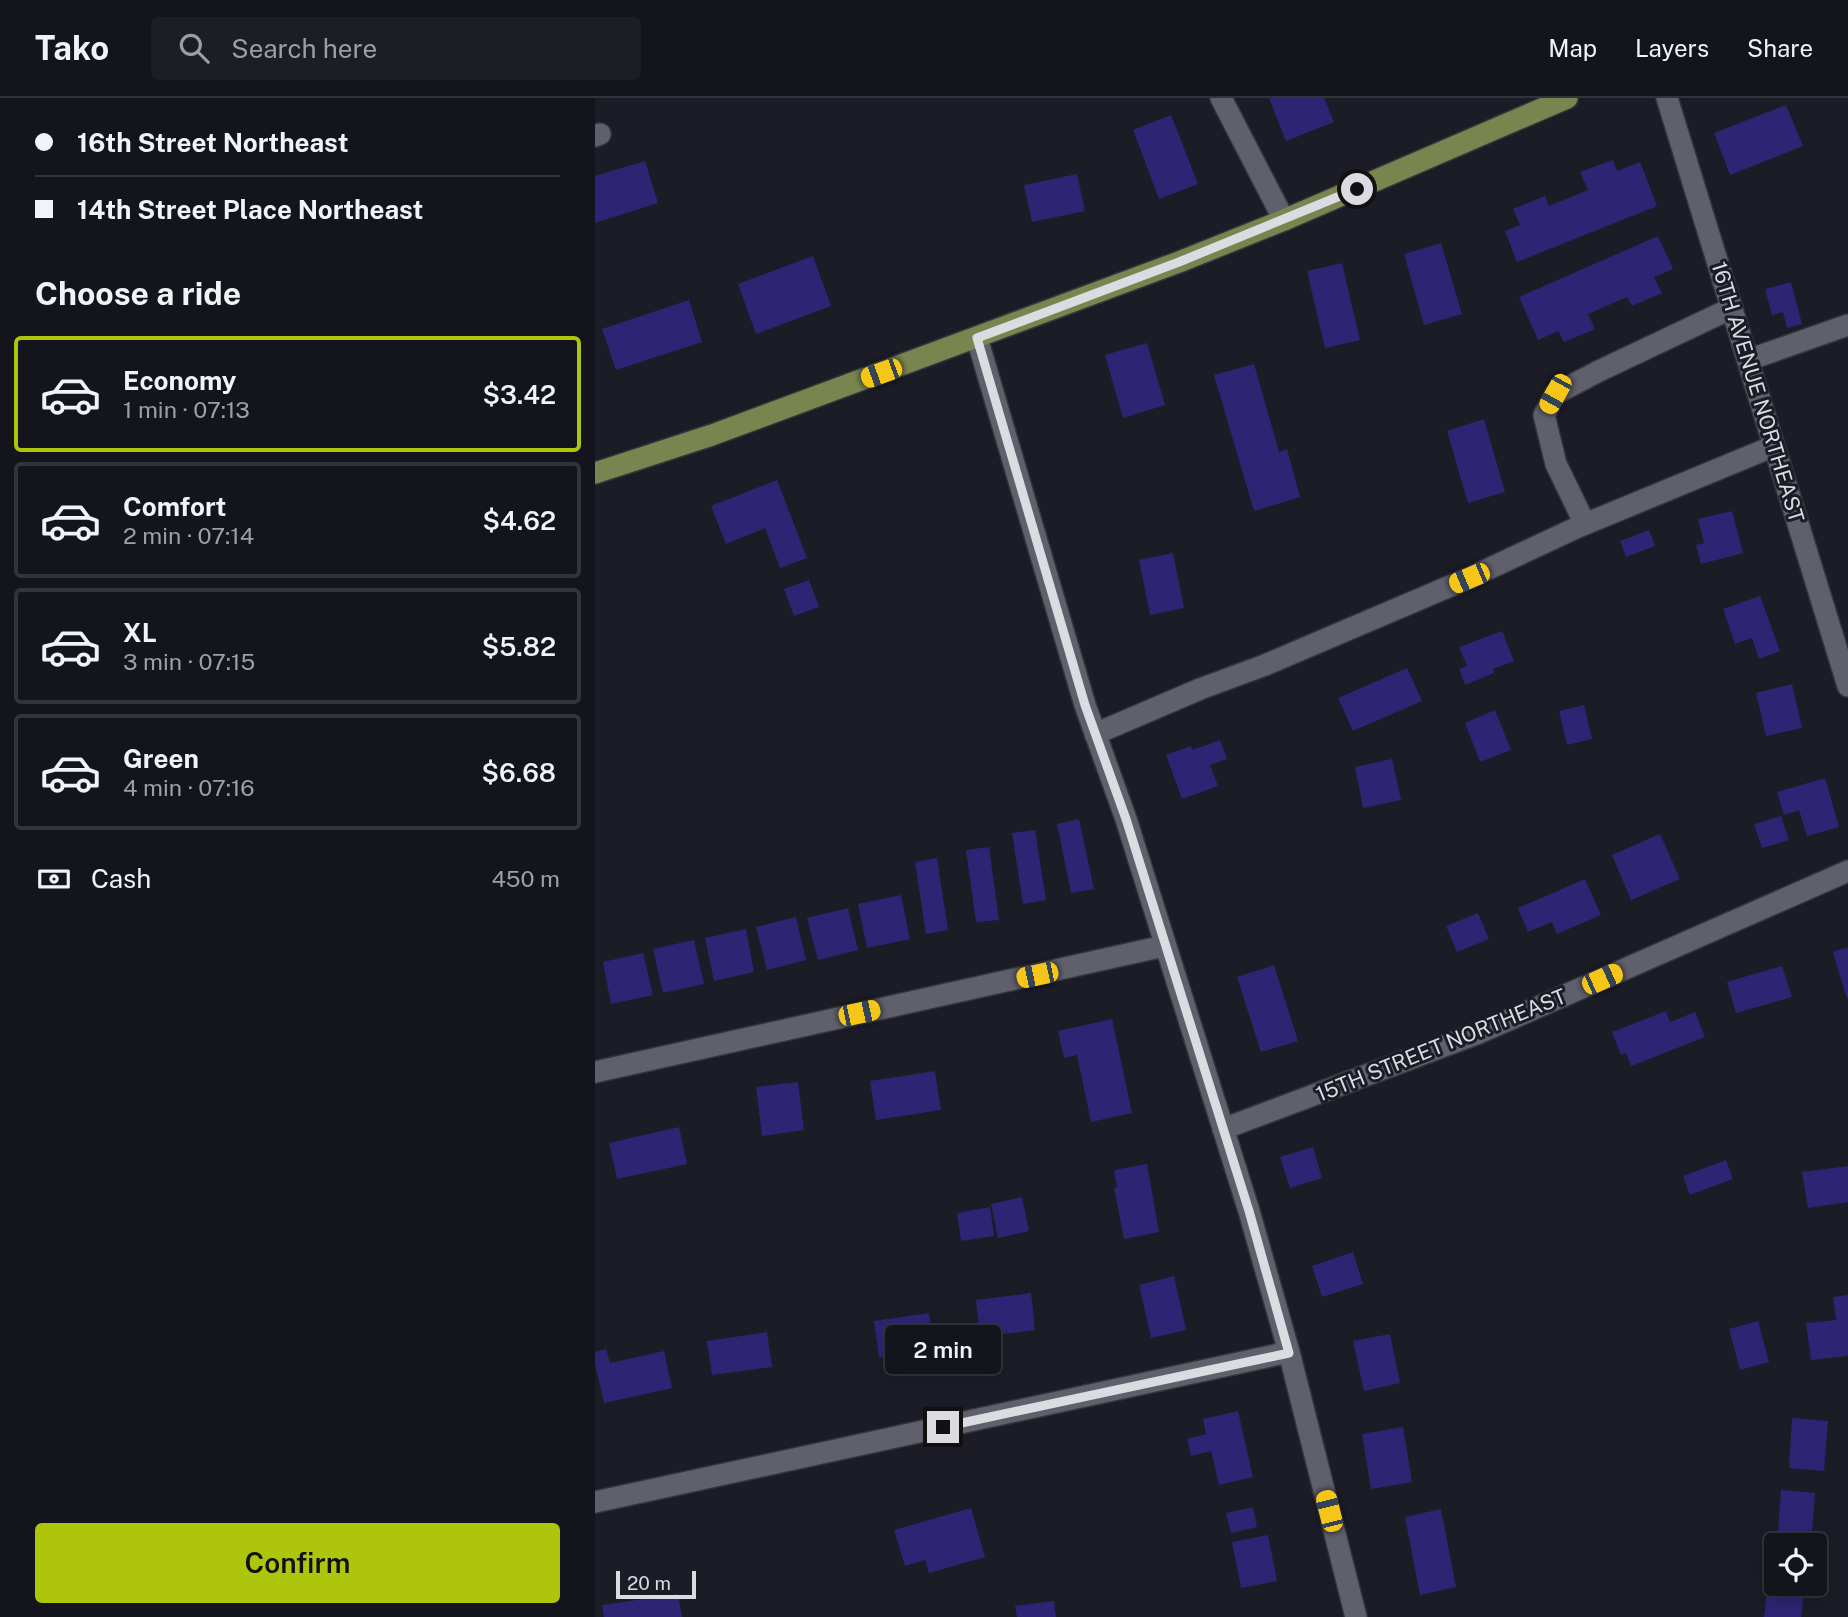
<!DOCTYPE html>
<html lang="en">
<head>
<meta charset="utf-8">
<style>
	:root { --surface:#14151c; --page:#1d1e25; --text:#f1f3f6; --muted:#9d9fa3; --line:#33343b; --accent:#adc60d }
	body { margin:0; font-family:"Public Sans",sans-serif; background:var(--page); color:var(--text); height:100vh; display:flex; flex-direction:column; font-size:26px; white-space:nowrap }
	* { box-sizing:border-box; margin:0 }
	p { font-size:23px; color:var(--muted) }
	.icon { flex:none; width:38px; height:38px; fill:none; stroke:currentColor; stroke-width:2; stroke-linecap:round; stroke-linejoin:round }
	.map { position:relative; flex:1; overflow:hidden }
	.sheet { display:flex; flex-direction:column; background:var(--surface); width:595px }
	.sheet>* { flex:none }
	.top-card { display:grid; align-content:center; height:154px; padding:0 35px; background:var(--surface) }
	.buttons { position:absolute; left:1169px; top:1435px; display:grid; gap:14px }
	.buttons a { display:grid; place-items:center; width:63px; height:63px; border-radius:7px; background:var(--surface); box-shadow:0 4px 18px #0003,0 0 0 2px var(--line); font-size:35px }
	.scale { position:absolute; left:21px; bottom:18px; width:80px; box-sizing:border-box; padding-left:7px; border:4px solid #dbdbe2; border-top:0; font-size:19px; line-height:24px; white-space:nowrap; color:#dbdbe2; -webkit-text-stroke:5px #1b1c26; paint-order:stroke }
	.end { position:absolute; width:32px; height:32px; margin:-16px; border:9px solid #dbdbe2; background:#111; box-shadow:0 0 0 4px #111 }
	.from { border-radius:50% }
	.bubble { position:absolute; height:49px; border-radius:7px; background:var(--surface); box-shadow:0 4px 18px #0003,0 0 0 2px var(--line); font-size:23px; font-weight:600; line-height:49px; text-align:center }
	.car { position:absolute; width:21px; height:42px; margin:-21px -10px; border-radius:9px; box-shadow:0 0 5px 2px #0007; background:linear-gradient(#f5c518 24%,#345 0 40%,#f5c518 0 76%,#345 0 86%,#f5c518 0) }
	.top-card b { display:flex; align-items:center; gap:24px; height:66px; font-size:26px }
	.top-card b+b { border-top:2px solid var(--line) }
	.top-card i { width:18px; height:18px; background:var(--text) }
	ul { padding:0; list-style:none }
	li { display:flex; align-items:center; gap:21px; height:116px; margin:0 14px 10px; padding:0 21px; border:4px solid var(--line); border-radius:7px }
	li div { flex:1 }
	li b { display:block; font-size:26px }
	li em { font-style:normal; font-weight:600 }
	li.on { border-color:var(--accent) }
	li>.icon { width:63px; height:63px; stroke-width:1.5 }
	h2 { padding:0 35px; font-size:32px; line-height:84px }
	.pay { display:flex; align-items:center; gap:18px; height:77px; padding:0 35px; font-size:26px }
	.pay p { margin-inline-start:auto }
	.primary-button { display:flex; gap:14px; margin-top:auto; padding:14px 35px }
	.primary-button a { flex:1; height:80px; border-radius:7px; background:var(--accent); color:#111; font-size:28px; font-weight:600; line-height:80px; text-align:center }
	header { display:flex; align-items:center; gap:42px; box-sizing:border-box; height:98px; padding:0 35px; background:var(--surface); border-bottom:2px solid var(--line) }
	header strong { font-size:33px }
	nav { display:flex; gap:38px; margin-inline-start:auto; font-size:24px }
	.search { width:490px; height:63px; background:var(--page); display:flex; align-items:center; gap:18px; box-sizing:border-box; padding:0 24px; border-radius:7px; color:var(--muted); font-size:26px }
	main { display:flex; flex:1; min-height:0 }
	.map>svg:first-child { display:block }
	.building { fill:#2d2573 }
	.lines { fill:none; stroke-linecap:round; stroke-linejoin:round }
	.minor-casing { stroke:#35363d; stroke-width:24 }
	.major-casing { stroke:#35363d; stroke-width:24 }
	.minor { stroke:#5f606c; stroke-width:21 }
	.major { stroke:#79844e; stroke-width:21 }
	.route { stroke:#dbdbe2; stroke-width:9 }
	.labels { text-anchor:middle; dominant-baseline:central; stroke-width:6; stroke-linejoin:round; paint-order:stroke }
	.street-label { font-size:21px; fill:#dbdbe2; stroke:#1b1c26 }
</style>
</head>
<body>
<header>
<strong>Tako</strong>
<div class="search"><svg class="icon" aria-label="search" viewBox="0 0 24 24"><circle cx="10" cy="10" r="6"/><path d="M15 15l6 6"/></svg>Search here</div>
<nav><a>Map</a><a>Layers</a><a>Share</a></nav>
</header>
<main>
<section class="sheet">
<div class="top-card">
<b><i class="from"></i>16th Street Northeast</b>
<b><i></i>14th Street Place Northeast</b>
</div>
<h2>Choose a ride</h2>
<ul>
<li class="on"><svg class="icon" aria-label="car" viewBox="0 0 24 24"><path d="M5 17H2v-5l4-1 3-4h7l3 4 3 1v5h-3M9 17h6M6 11h13"/><circle cx="7" cy="17" r="2"/><circle cx="17" cy="17" r="2"/></svg><div><b>Economy</b><p>1 min · 07:13</p></div><em>$3.42</em></li>
<li><svg class="icon" aria-label="car" viewBox="0 0 24 24"><path d="M5 17H2v-5l4-1 3-4h7l3 4 3 1v5h-3M9 17h6M6 11h13"/><circle cx="7" cy="17" r="2"/><circle cx="17" cy="17" r="2"/></svg><div><b>Comfort</b><p>2 min · 07:14</p></div><em>$4.62</em></li>
<li><svg class="icon" aria-label="car" viewBox="0 0 24 24"><path d="M5 17H2v-5l4-1 3-4h7l3 4 3 1v5h-3M9 17h6M6 11h13"/><circle cx="7" cy="17" r="2"/><circle cx="17" cy="17" r="2"/></svg><div><b>XL</b><p>3 min · 07:15</p></div><em>$5.82</em></li>
<li><svg class="icon" aria-label="car" viewBox="0 0 24 24"><path d="M5 17H2v-5l4-1 3-4h7l3 4 3 1v5h-3M9 17h6M6 11h13"/><circle cx="7" cy="17" r="2"/><circle cx="17" cy="17" r="2"/></svg><div><b>Green</b><p>4 min · 07:16</p></div><em>$6.68</em></li>
</ul>
<div class="pay"><svg class="icon" aria-label="cash" viewBox="0 0 24 24"><path d="M3 7h18v10H3z"/><circle cx="12" cy="12" r="2"/></svg>Cash<p>450 m</p></div>
<div class="primary-button"><a>Confirm</a></div>
</section>
<div class="map">
<svg width="1253" height="1519" viewBox="0 0 1253 1519">
	<rect width="100%" height="100%" fill="#1b1c26"/>
	<path class="building" d="M674 0H729L739 24 691 43Z
		M1191 7 1208 48 1135 77 1119 35Z
		M576 17 603 86 564 101 538 32Z
		M1018 62 1022 73 1045 64 1062 108 922 164 910 133 925 127 918 111 950 98 954 108 993 92 985 74Z
		M50 63 63 105 0 125V78Z
		M482 76 490 113 437 124 429 87Z
		M1063 138 1078 171 1059 179 1067 195 1037 208 1032 199 993 216 1000 231 969 244 963 233 943 242 924 199Z
		M846 145 867 216 829 227 809 156Z
		M218 158 236 208 161 236 143 186Z
		M747 165 765 242 730 250 712 173Z
		M1196 184 1207 226 1192 230 1188 214 1177 217 1170 191Z
		M94 202 107 244 21 272 7 231Z
		M552 245 570 307 528 320 510 257Z
		M659 266 684 354 692 351 705 399 659 413 619 277Z
		M889 321 910 394 873 405 852 333Z
		M182 382 212 460 185 470 170 430 131 446 116 408Z
		M1137 413 1148 455 1106 466 1101 447 1109 445 1103 421Z
		M1054 432 1060 448 1031 459 1025 443Z
		M578 455 589 510 555 517 544 462Z
		M214 482 224 509 199 518 189 491Z
		M1165 498 1185 553 1164 561 1157 540 1140 546 1128 511Z
		M907 533 919 563 898 571 899 575 870 587 864 571 872 568 864 549Z
		M812 570 827 603 758 633 743 600Z
		M1197 586 1207 630 1171 638 1161 595Z
		M989 607 997 641 972 647 964 613Z
		M900 612 916 652 885 664 870 625Z
		M625 642 632 661 615 667 623 688 587 701 571 657 596 648 597 652Z
		M797 661 806 702 768 710 760 669Z
		M1230 680 1244 729 1212 738 1204 712 1189 717 1182 694Z
		M1186 718 1194 742 1167 750 1159 726Z
		M484 721 499 791 476 795 462 726Z
		M440 732 451 802 428 806 417 735Z
		M1065 736 1085 781 1036 802 1017 757Z
		M394 749 404 822 381 824 371 752Z
		M342 760 353 832 331 836 320 764Z
		M990 781 1006 817 962 836 957 824 933 834 923 810Z
		M306 797 315 841 272 850 263 806Z
		M253 810 263 852 223 862 212 820Z
		M883 815 894 841 862 854 851 828Z
		M201 819 211 862 172 872 161 829Z
		M151 831 159 874 119 883 110 840Z
		M99 842 109 886 68 895 58 851Z
		M1253 849V900L1252 901 1238 854Z
		M48 855 58 897 16 906 8 864Z
		M679 867 703 943 666 954 642 879Z
		M1187 868 1197 899 1141 915 1132 884Z
		M1071 913 1075 924 1100 914 1110 939 1036 968 1031 955 1026 957 1017 934Z
		M517 921 537 1015 496 1024 482 957 469 960 463 933Z
		M340 973 346 1012 281 1022 275 983Z
		M203 984 209 1032 167 1038 161 989Z
		M84 1029 92 1066 22 1081 14 1045Z
		M718 1049 727 1080 695 1090 685 1059Z
		M1131 1062 1138 1081 1095 1097 1088 1078Z
		M552 1066 564 1134 529 1141 519 1090 522 1089 519 1072Z
		M1253 1068V1104L1213 1110 1207 1074Z
		M427 1099 434 1133 403 1140 396 1106Z
		M395 1109 399 1138 366 1143 362 1115Z
		M758 1154 768 1186 727 1199 717 1168Z
		M579 1178 591 1232 556 1240 544 1187Z
		M436 1195 440 1232 385 1239 381 1202Z
		M1253 1197V1258L1216 1262 1211 1225 1241 1222 1238 1199Z
		M334 1215 339 1252 284 1260 279 1223Z
		M1163 1223 1174 1264 1145 1272 1134 1231Z
		M172 1234 177 1269 117 1277 112 1243Z
		M795 1236 805 1285 769 1293 758 1243Z
		M11 1251 15 1265 69 1253 77 1290 9 1305 0 1266V1254Z
		M643 1313 658 1379 624 1387 616 1353 596 1358 592 1341 611 1336 608 1321Z
		M1197 1320 1233 1323 1229 1373 1194 1370Z
		M808 1329 817 1384 776 1391 767 1336Z
		M1186 1392 1220 1395 1216 1447H1182Z
		M658 1409 662 1429 636 1435 631 1415Z
		M376 1410 390 1459 334 1475 330 1462 310 1468 299 1432Z
		M846 1411 861 1489 825 1497 810 1419Z
		M673 1437 682 1483 646 1490 637 1444Z
		M1174 1476 1181 1477V1486H1210L1206 1519H1169Z
		M83 1496 87 1519H9L7 1507Z
		M459 1503 461 1519H422L420 1508Z"/>
	<g class="lines">
		<g class="minor-casing">
			<path id="minor" d="M626 0 689 122
				M1072 0 1253 588
				M0 38 5 36
				M382 240 490 607 531 721 654 1113 694 1254 761 1519
				M1153 262 1253 227
				M990 426 961 366 949 317 960 296 1004 273 1137 210
				M500 636 605 591 670 567 874 480 983 429 1179 348
				M0 974 569 848
				M628 1031 884 935 1253 773
				M0 1404 694 1254"/>
		</g>
		<g class="major-casing">
			<path id="major" d="M0 375 117 337 584 164 689 122 972 0"/>
		</g>
		<use href="#minor" class="minor"/>
		<use href="#major" class="major"/>
	</g>
	<g class="lines">
		<path class="route" d="M348 1329 694 1255 654 1113 531 721 490 607 382 240 584 164 762 91"/>
	</g>
	<g class="labels">
		<g class="street-label">
			<text transform="translate(1163 294) rotate(73)">16TH AVENUE NORTHEAST</text>
			<text transform="translate(846 947) rotate(-22)">15TH STREET NORTHEAST</text>
		</g>
	</g>
</svg>
<div class="buttons">
<a><svg class="icon" aria-label="locate" viewBox="0 0 24 24"><circle cx="12" cy="12" r="6"/><path d="M12 2v4M12 18v4M2 12h4M18 12h4"/></svg></a>
</div>
<div class="scale">20 m</div>
<i class="end from" style="left:762px;top:91px"></i>
<i class="end" style="left:348px;top:1329px"></i>
<div class="bubble" style="left:290px;top:1227px;width:116px">2 min</div>
<i class="car" style="left:286px;top:275px;rotate:250deg"></i>
<i class="car" style="left:960px;top:296px;rotate:209deg"></i>
<i class="car" style="left:874px;top:480px;rotate:247deg"></i>
<i class="car" style="left:442px;top:877px;rotate:258deg"></i>
<i class="car" style="left:1007px;top:881px;rotate:66deg"></i>
<i class="car" style="left:264px;top:915px;rotate:78deg"></i>
<i class="car" style="left:734px;top:1413px;rotate:346deg"></i>
</div>
</main>
</body>
</html>
